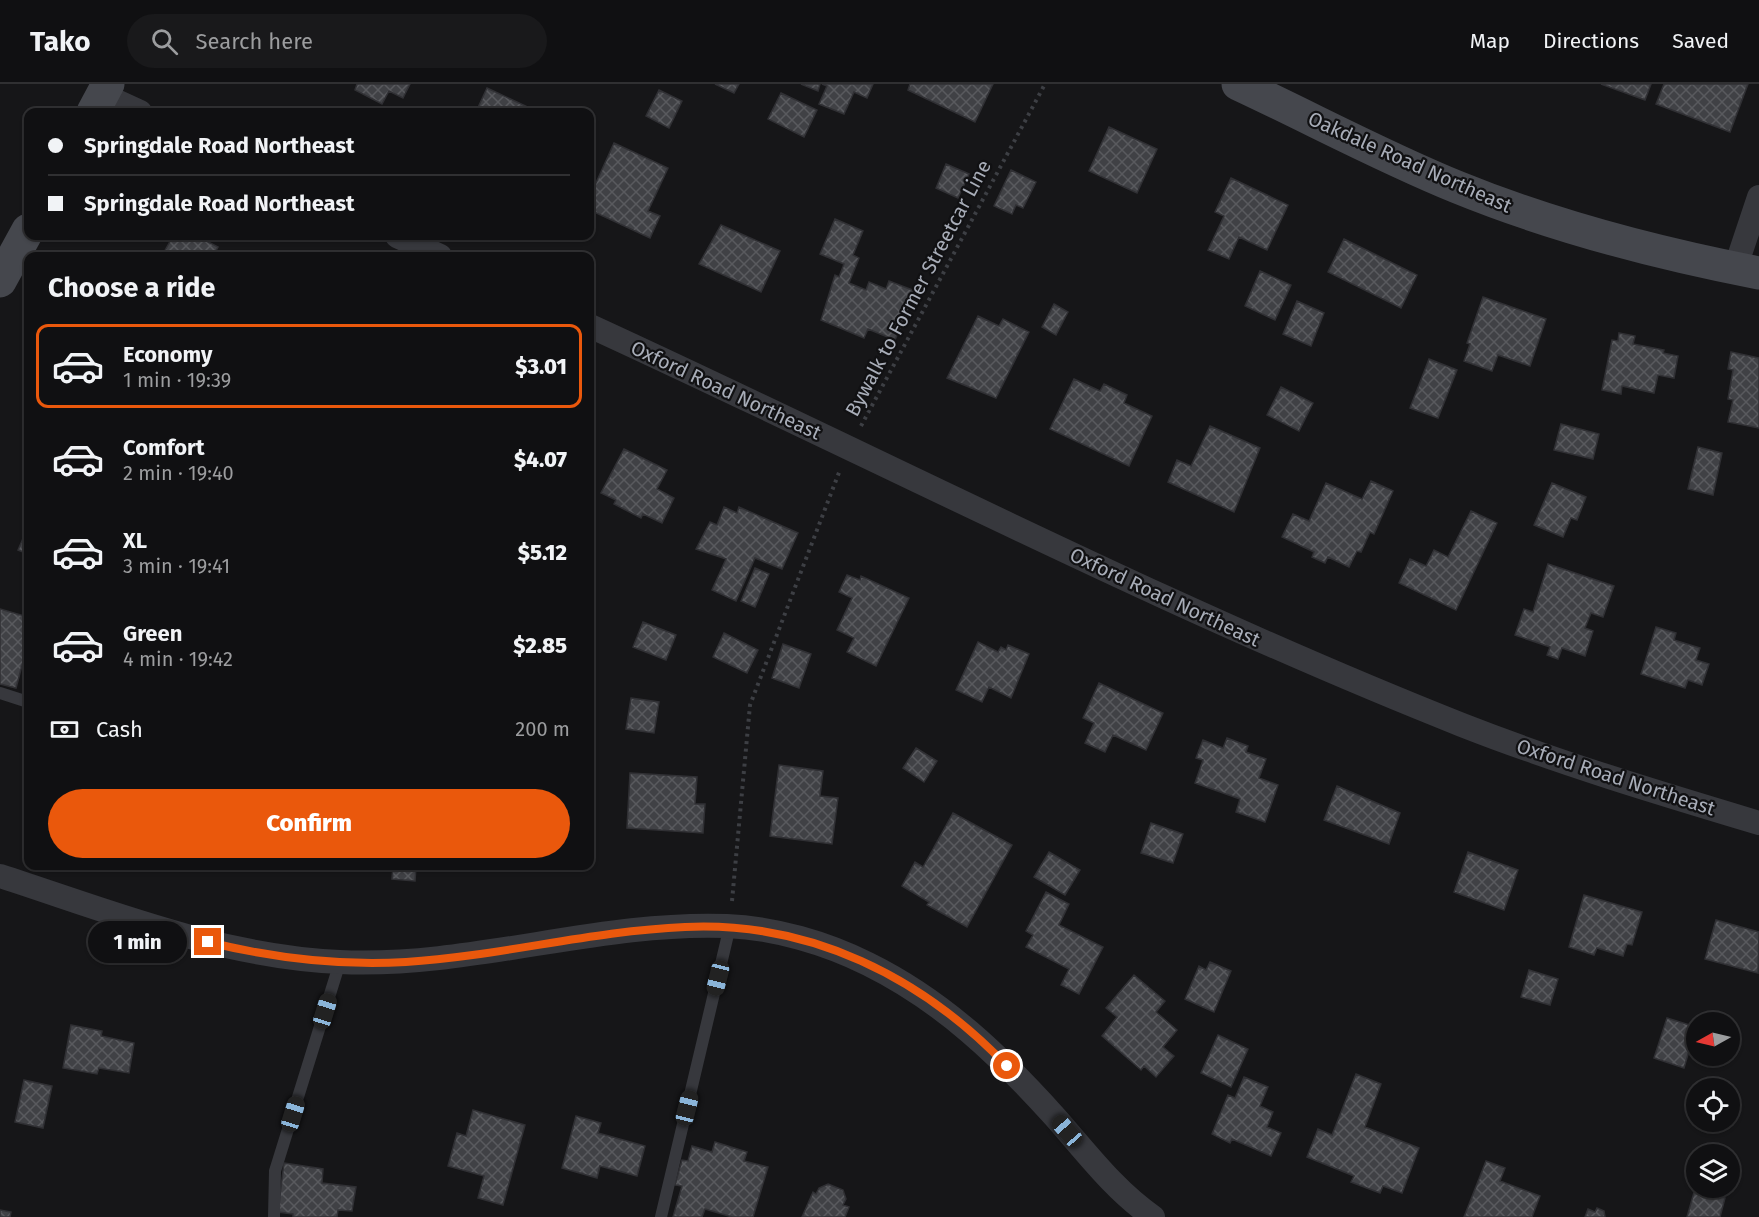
<!DOCTYPE html>
<html lang="en">
<head>
<meta charset="utf-8">
<style>
	:root { --surface:#101012; --page:#19191b; --text:#f1f3f6; --muted:#9c9d9f; --line:#303032; --accent:#ea580c }
	body { margin:0; font-family:"Fira Sans",sans-serif; background:var(--page); color:var(--text); height:100vh; display:flex; flex-direction:column; font-size:22px; white-space:nowrap }
	* { box-sizing:border-box; margin:0 }
	p { font-size:20px; color:var(--muted) }
	.icon { flex:none; width:33px; height:33px; fill:none; stroke:currentColor; stroke-width:2; stroke-linecap:round; stroke-linejoin:round }
	.map { position:relative; flex:1; overflow:hidden }
	.panel { position:absolute; left:24px; top:168px; width:570px; height:618px; display:flex; flex-direction:column; background:var(--surface); border-radius:12px; box-shadow:0 2px 4px #0004,0 0 0 2px var(--line) }
	.panel>* { flex:none }
	.top-card { position:absolute; left:24px; top:24px; width:570px; height:132px; border-radius:12px; box-shadow:0 2px 4px #0004,0 0 0 2px var(--line); display:grid; align-content:center; height:132px; padding:0 24px; background:var(--surface) }
	.needle { width:39px; rotate:262deg }
	.buttons { position:absolute; left:1686px; top:928px; display:grid; gap:12px }
	.buttons a { display:grid; place-items:center; width:54px; height:54px; border-radius:50%; background:var(--surface); box-shadow:0 2px 4px #0004,0 0 0 2px var(--line); font-size:30px }
	.end { position:absolute; width:27px; height:27px; margin:-14px; border:8px solid #ea580c; background:#fff; box-shadow:0 0 0 3px #fff }
	.from { border-radius:50% }
	.bubble { position:absolute; height:42px; border-radius:21px; background:var(--surface); box-shadow:0 2px 4px #0004,0 0 0 2px var(--line); font-size:20px; font-weight:800; line-height:42px; text-align:center }
	.car { position:absolute; width:18px; height:36px; margin:-18px -9px; border-radius:8px; box-shadow:0 0 4px 2px #0007; background:linear-gradient(#222 24%,#8ab4d8 0 40%,#222 0 76%,#8ab4d8 0 86%,#222 0) }
	.top-card b { display:flex; align-items:center; gap:21px; height:57px; font-size:22px }
	.top-card b+b { border-top:2px solid var(--line) }
	.top-card i { width:15px; height:15px; background:var(--text) }
	ul { padding:0; list-style:none }
	li { display:flex; align-items:center; gap:18px; height:84px; margin:0 12px 9px; padding:0 12px; border:3px solid transparent; border-radius:12px }
	li div { flex:1 }
	li b { display:block; font-size:22px }
	li em { font-style:normal; font-weight:800 }
	li.active { border-color:var(--accent) }
	li>.icon { width:54px; height:54px; stroke-width:1.5 }
	h2 { padding:0 24px; font-size:27px; line-height:72px }
	.pay { display:flex; align-items:center; gap:15px; height:66px; padding:0 24px; font-size:22px }
	.pay p { margin-inline-start:auto }
	.action { display:flex; gap:12px; margin-top:auto; padding:12px 24px }
	.action a { flex:1; height:69px; border-radius:36px; background:var(--accent); color:#fff; font-size:24px; font-weight:800; line-height:69px; text-align:center }
	header { display:flex; align-items:center; gap:36px; box-sizing:border-box; height:84px; padding:0 30px; background:var(--surface); border-bottom:2px solid var(--line) }
	header strong { font-size:28px }
	nav { display:flex; gap:33px; margin-inline-start:auto; font-size:21px }
	.search { width:420px; height:54px; background:var(--page); display:flex; align-items:center; gap:15px; box-sizing:border-box; padding:0 21px; border-radius:33px; color:var(--muted); font-size:22px }
	.map>svg:first-child { display:block }
	.building { fill:url(#building-cross-hatch); stroke:#303034; stroke-width:1.5 }
	.lines { fill:none; stroke-linecap:round; stroke-linejoin:round }
	.path { stroke:#3d3f44; stroke-width:4; stroke-dasharray:3 4.5; stroke-linecap:butt }
	.lane { stroke:#37383d; stroke-width:12 }
	.street { stroke:#37383d; stroke-width:24 }
	.secondary { stroke:#45474d; stroke-width:33 }
	.route { stroke:#ea580c; stroke-width:8 }
	.labels { text-anchor:middle; dominant-baseline:central; stroke-width:4.5; stroke-linejoin:round; paint-order:stroke }
	.street-label { font-size:20px; fill:#a8adb8; stroke:#111113 }
</style>
</head>
<body>
<header>
<strong>Tako</strong>
<div class="search"><svg class="icon" aria-label="search" viewBox="0 0 24 24"><circle cx="10" cy="10" r="6"/><path d="M15 15l6 6"/></svg>Search here</div>
<nav><a>Map</a><a>Directions</a><a>Saved</a></nav>
</header>
<div class="map">
<svg width="1759" height="1133" viewBox="0 0 1759 1133">
	<defs>
		<pattern id="building-cross-hatch" width="8" height="8" patternUnits="userSpaceOnUse" patternTransform="scale(1.5)"><rect width="8" height="8" fill="#404145"/><path d="M0 0l8 8M0 8l8-8" fill="none" stroke="#595a5e"/></pattern>
	</defs>
	<rect width="100%" height="100%" fill="#161618"/>
	<path class="building" d="M357 0H410L403 14 389 7 382 20 355 6Z
		M715 0H739L734 9Z
		M801 0H820L818 7Z
		M822 0H873L867 14 854 8 844 30 819 20 827 2Z
		M910 0H993L975 38 908 6Z
		M1601 0H1651L1645 16Z
		M1664 0H1748L1730 48 1656 20Z
		M487 4 532 25 530 28H476Z
		M659 6 682 17 669 44 646 32Z
		M781 9 817 26 804 53 768 35Z
		M1109 43 1157 65 1137 109 1089 87Z
		M614 59 668 84 648 127 660 132 650 154 590 126V98L595 101Z
		M946 80 969 90 958 114 936 104Z
		M1011 86 1036 98 1023 124 1016 121 1012 130 994 122Z
		M1231 94 1288 121 1267 166 1239 153 1229 175 1208 166 1224 132 1215 128Z
		M835 135 863 147 853 171 859 174 849 199 866 206 869 198 886 205 889 197 915 207 895 256 868 245 864 254 821 236 835 191 839 193 844 180 820 170Z
		M721 141 780 167 761 208 699 180Z
		M173 152H197L218 163 213 172H162Z
		M1344 155 1417 191 1401 224 1328 188Z
		M1260 187 1291 201 1275 236 1245 222Z
		M1483 213 1546 235 1530 282 1498 271 1492 287 1464 277 1470 260 1467 259Z
		M1297 217 1324 229 1311 262 1283 250Z
		M1054 220 1068 228 1056 251 1042 243Z
		M978 232 999 242 1003 235 1029 248 996 314 947 294Z
		M1619 249 1635 252 1633 260 1664 266 1663 269 1678 272 1674 294 1658 291 1654 309 1622 302 1621 310 1602 306 1612 256 1618 257Z
		M1731 268 1759 274V344L1728 338 1733 316 1728 315 1733 286 1728 285Z
		M1429 275 1457 286 1438 334 1410 324Z
		M1074 295 1100 307 1104 300 1127 311 1124 319 1152 332 1129 382 1050 345Z
		M1281 303 1313 319 1299 347 1267 331Z
		M1561 340 1599 350 1593 375 1554 366Z
		M1210 342 1260 364 1234 428 1168 398 1177 376 1191 382Z
		M1698 363 1722 369 1713 411 1688 405Z
		M624 365 667 386 657 405 674 414 662 439 643 430 641 434 614 420 616 416 601 409Z
		M1371 397 1393 407 1374 450 1370 448 1361 468 1357 467 1349 483 1328 473 1325 479 1312 473 1314 468 1282 453 1293 430 1309 437 1326 399 1362 415Z
		M1552 399 1586 413 1577 436 1571 434 1563 453 1534 441Z
		M724 423 737 429 739 423 798 449 782 485 755 474 736 517 712 506 726 475 696 465 710 438 717 441Z
		M1471 427 1497 439 1456 526 1399 499 1410 475 1426 482 1434 466 1448 473Z
		M28 443V470L18 466Z
		M1548 480 1614 502 1603 533 1591 529 1585 544 1593 547 1585 572 1562 564 1558 575 1547 571 1550 563 1515 551 1524 525 1533 528Z
		M755 484 769 490 755 523 741 517Z
		M847 491 860 496 861 492 909 514 876 582 847 568 854 554 837 546 852 514 839 508Z
		M0 525 28 533V559L16 604 0 600Z
		M643 538 676 551 666 576 633 563Z
		M1656 543 1676 549 1674 556 1700 564 1696 576 1709 580 1702 601 1688 596 1685 604 1641 590Z
		M724 549 758 566 747 589 713 573Z
		M978 558 998 568 1001 563 1006 566 1008 561 1029 570 1011 614 989 603 982 618 956 606Z
		M783 560 811 570 799 604 772 594Z
		M1099 599 1163 629 1146 666 1113 651 1105 668 1085 659 1094 639 1083 634Z
		M631 614 659 618 654 649 626 645Z
		M1227 654 1248 662 1246 668 1266 675 1259 694 1278 701 1265 738 1236 728 1240 715 1195 699 1203 676 1196 674 1203 656 1223 664Z
		M916 664 937 677 924 698 903 684Z
		M779 681 823 687 820 712 838 714 832 760 770 752Z
		M630 689 697 693 695 720H705L703 749 627 744Z
		M1337 702 1400 729 1389 760 1324 736Z
		M953 729 1012 761 967 843 927 821 929 818 902 802 915 778 923 783Z
		M1151 739 1183 750 1173 779 1141 769Z
		M1049 768 1080 786 1065 811 1034 793Z
		M1468 768 1518 786 1504 826 1454 808Z
		M393 782H433V784L416 783 415 797 392 795Z
		M1046 808 1069 820 1059 841 1103 863 1079 910 1061 901 1069 885 1026 863 1033 851 1026 847Z
		M1584 811 1642 828 1632 861 1627 860 1623 872 1597 864 1594 871 1569 863Z
		M1716 836 1759 848 1758 889 1705 875Z
		M1210 878 1231 887 1214 928 1185 915 1199 882 1206 886Z
		M1529 886 1558 895 1550 921 1521 913Z
		M1134 891 1165 917 1156 928 1177 946 1163 963 1174 972 1156 993 1144 982 1141 986 1102 952 1117 933 1106 924Z
		M1667 934 1696 943 1684 984 1654 974Z
		M71 941 102 947 101 952 134 959 129 989 99 984 97 990 63 984Z
		M1218 951 1248 965 1231 1003 1201 989Z
		M1356 990 1381 1000 1365 1043 1419 1064 1402 1109 1383 1102 1380 1109 1351 1098 1354 1092 1307 1073 1318 1045 1332 1051Z
		M1244 993 1268 1003 1260 1022 1273 1028 1267 1043 1281 1049 1271 1072 1232 1055 1230 1059 1212 1050 1228 1011 1235 1014Z
		M24 996 52 1002 43 1044 15 1038Z
		M473 1026 525 1041 503 1121 478 1114 484 1092 448 1082 457 1049 466 1052Z
		M576 1032 601 1039 598 1049 645 1062 637 1092 600 1082 597 1094 562 1084Z
		M715 1058 747 1068 744 1077 768 1083 753 1133H732L705 1125 702 1133H673L682 1102 675 1101 682 1076 688 1077 692 1062 712 1068Z
		M1486 1077 1505 1084 1500 1097 1540 1112 1532 1133H1464Z
		M284 1079 323 1085 322 1099 356 1103 352 1127 338 1126 337 1133H293V1130L278 1128Z
		M828 1100 843 1106 846 1115 843 1121 849 1123 845 1133H802L813 1108 816 1110 819 1104Z
		M1695 1105 1725 1114 1720 1133H1687Z
		M1597 1124 1604 1127 1605 1133H1585L1588 1125 1595 1128Z
		M0 1126 11 1128 10 1133H0Z"/>
	<g class="lines">
		<path class="path" d="M861 342 1045 0
			M732 817 750 621 840 386"/>
		<path class="lane" d="M0 609 28 618
			M274 1133 275 1087 340 878
			M661 1133 730 842"/>
		<path class="street" d="M103 11 140 28
			M397 152 440 172
			M1735 185 1759 113
			M590 242C880 375 1164 523 1462 641 1559 679 1659 709 1759 739
			M0 792C111 828 222 873 340 878 471 884 598 837 727 842 775 844 826 859 868 880 943 917 1000 972 1055 1033 1086 1068 1114 1106 1153 1133"/>
		<path class="secondary" d="M1238 0C1311 34 1383 73 1457 103 1555 143 1656 169 1759 189
			M93 28 108 0
			M0 197 28 146"/>
	</g>
	<g class="lines">
		<path class="route" d="M208 858C273 874 340 882 406 878 500 872 591 847 685 843 810 837 922 893 1007 982"/>
	</g>
	<g class="labels">
		<g class="street-label">
			<text transform="translate(1410 78) rotate(24)">Oakdale Road Northeast</text>
			<text transform="translate(918 204) rotate(-62)">Bywalk to Former Streetcar Line</text>
			<text transform="translate(726 306) rotate(25)">Oxford Road Northeast</text>
			<text transform="translate(1165 513) rotate(25)">Oxford Road Northeast</text>
			<text transform="translate(1616 693) rotate(18)">Oxford Road Northeast</text>
		</g>
	</g>
</svg>
<div class="buttons">
<a><svg class="needle" viewBox="-14 -14 28 28"><path d="M0-13l5 13h-10z" fill="#e53935"/><path d="M0 13l5-13h-10z" fill="#9c9d9f"/></svg></a>
<a><svg class="icon" aria-label="locate" viewBox="0 0 24 24"><circle cx="12" cy="12" r="6"/><path d="M12 2v4M12 18v4M2 12h4M18 12h4"/></svg></a>
<a><svg class="icon" aria-label="layers" viewBox="0 0 24 24"><path d="M12 4l9 5-9 5-9-5zM3 14l9 5 9-5"/></svg></a>
</div>
<i class="end from" style="left:1007px;top:982px"></i>
<i class="end" style="left:208px;top:858px"></i>
<div class="bubble" style="left:88px;top:837px;width:99px">1 min</div>
<i class="car" style="left:718px;top:894px;rotate:194deg"></i>
<i class="car" style="left:325px;top:927px;rotate:17deg"></i>
<i class="car" style="left:687px;top:1024px;rotate:14deg"></i>
<i class="car" style="left:293px;top:1030px;rotate:17deg"></i>
<i class="car" style="left:1067px;top:1047px;rotate:319deg"></i>
<div class="top-card">
<b><i class="from"></i>Springdale Road Northeast</b>
<b><i></i>Springdale Road Northeast</b>
</div>
<section class="panel">
<h2>Choose a ride</h2>
<ul>
<li class="active"><svg class="icon" aria-label="car" viewBox="0 0 24 24"><path d="M5 17H2v-5l4-1 3-4h7l3 4 3 1v5h-3M9 17h6M6 11h13"/><circle cx="7" cy="17" r="2"/><circle cx="17" cy="17" r="2"/></svg><div><b>Economy</b><p>1 min · 19:39</p></div><em>$3.01</em></li>
<li><svg class="icon" aria-label="car" viewBox="0 0 24 24"><path d="M5 17H2v-5l4-1 3-4h7l3 4 3 1v5h-3M9 17h6M6 11h13"/><circle cx="7" cy="17" r="2"/><circle cx="17" cy="17" r="2"/></svg><div><b>Comfort</b><p>2 min · 19:40</p></div><em>$4.07</em></li>
<li><svg class="icon" aria-label="car" viewBox="0 0 24 24"><path d="M5 17H2v-5l4-1 3-4h7l3 4 3 1v5h-3M9 17h6M6 11h13"/><circle cx="7" cy="17" r="2"/><circle cx="17" cy="17" r="2"/></svg><div><b>XL</b><p>3 min · 19:41</p></div><em>$5.12</em></li>
<li><svg class="icon" aria-label="car" viewBox="0 0 24 24"><path d="M5 17H2v-5l4-1 3-4h7l3 4 3 1v5h-3M9 17h6M6 11h13"/><circle cx="7" cy="17" r="2"/><circle cx="17" cy="17" r="2"/></svg><div><b>Green</b><p>4 min · 19:42</p></div><em>$2.85</em></li>
</ul>
<div class="pay"><svg class="icon" aria-label="cash" viewBox="0 0 24 24"><path d="M3 7h18v10H3z"/><circle cx="12" cy="12" r="2"/></svg>Cash<p>200 m</p></div>
<div class="action"><a>Confirm</a></div>
</section>
</div>
</body>
</html>
